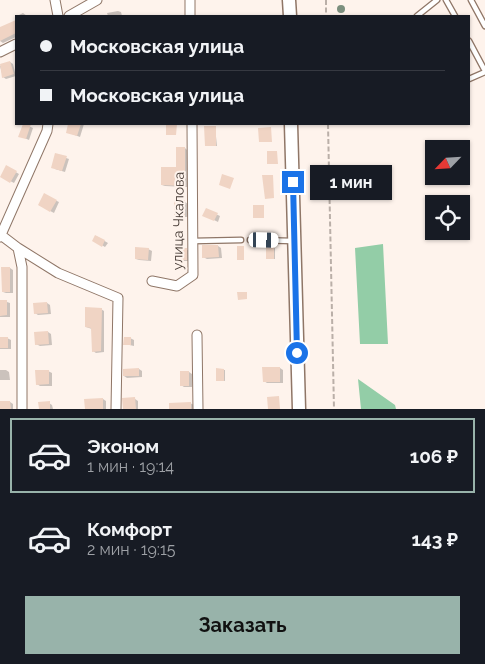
<!DOCTYPE html>
<html lang="ru">
<head>
<meta charset="utf-8">
<style>
	:root { --surface:#171b24; --page:#20242c; --text:#f1f3f6; --muted:#9ea1a6; --line:#363941; --accent:#98b3aa }
	body { margin:0; font-family:Raleway,sans-serif; background:var(--page); color:var(--text); height:100vh; display:flex; flex-direction:column; font-size:19px; white-space:nowrap }
	* { box-sizing:border-box; margin:0 }
	p { font-size:16px; color:var(--muted) }
	.icon { flex:none; width:28px; height:28px; fill:none; stroke:currentColor; stroke-width:2; stroke-linecap:round; stroke-linejoin:round }
	.map { position:relative; height:409px; overflow:hidden }
	.drawer { display:flex; flex-direction:column; background:var(--surface); flex:1 }
	.drawer>* { flex:none }
	.top-card { position:absolute; left:15px; top:15px; width:455px; height:110px; border-radius:0px; box-shadow:0 1px 4px #0004; display:grid; align-content:center; height:110px; padding:0 25px; background:var(--surface) }
	.needle { width:32px; rotate:245deg }
	.tools { position:absolute; left:425px; top:140px; display:grid; gap:10px }
	.tools a { display:grid; place-items:center; width:45px; height:45px; border-radius:0px; background:var(--surface); box-shadow:0 1px 4px #0004; font-size:25px }
	.end { position:absolute; width:22px; height:22px; margin:-11px; border:6px solid #1a73e8; background:#fff; box-shadow:0 0 0 2px #fff }
	.from { border-radius:50% }
	.bubble { position:absolute; height:35px; border-radius:0px; background:var(--surface); box-shadow:0 1px 4px #0004; font-size:16px; font-weight:700; line-height:35px; text-align:center }
	.car { position:absolute; width:15px; height:30px; margin:-15px -8px; border-radius:6px; box-shadow:0 0 4px 1px #0007; background:linear-gradient(#fff 24%,#345 0 40%,#fff 0 76%,#345 0 86%,#fff 0) }
	.top-card b { display:flex; align-items:center; gap:18px; height:48px; font-size:19px }
	.top-card b+b { border-top:1px solid var(--line) }
	.top-card i { width:12px; height:12px; background:var(--text) }
	ul { padding:9px 0 0; list-style:none }
	li { display:flex; align-items:center; gap:15px; height:75px; margin:0 10px 8px; padding:0 15px; border:2px solid transparent; border-radius:0px }
	li div { flex:1 }
	li b { display:block; font-size:19px }
	li em { font-style:normal; font-weight:700 }
	li.active { border-color:var(--accent) }
	li>.icon { width:45px; height:45px; stroke-width:1.5 }
	.cta { display:flex; gap:10px; margin-top:auto; padding:10px 25px }
	.cta a { flex:1; height:58px; border-radius:0px; background:var(--accent); color:#111; font-size:20px; font-weight:700; line-height:58px; text-align:center }
	.map>svg:first-child { display:block }
	.forest { fill:#93cda7 }
	.shadow { fill:#0003 }
	.building { fill:#f0d4c4 }
	.lines { fill:none; stroke-linecap:round; stroke-linejoin:round }
	.service-casing { stroke:#8f7667; stroke-width:7 }
	.minor-casing { stroke:#8f7667; stroke-width:11 }
	.secondary-casing { stroke:#8f7667; stroke-width:15 }
	.path { stroke:#baafa8; stroke-width:2; stroke-dasharray:5 2.5; stroke-linecap:butt }
	.service { stroke:#fff; stroke-width:4.5 }
	.minor { stroke:#fff; stroke-width:9 }
	.secondary { stroke:#fff; stroke-width:12 }
	.tree { fill:#7c8f7e }
	.route { stroke:#1a73e8; stroke-width:6 }
	.labels { text-anchor:middle; dominant-baseline:central; stroke-width:4; stroke-linejoin:round; paint-order:stroke }
	.street-label { font-size:14px; fill:#453a34; stroke:#fef3ec }
</style>
</head>
<body>
<div class="map">
<svg width="485" height="409" viewBox="0 0 485 409">
	<rect width="100%" height="100%" fill="#fef3ec"/>
	<path class="forest" d="M383 244 388 344H360L355 248Z
		M358 379 395 405 396 409H361Z"/>
	<path class="shadow" d="M118 11 121 12 122 16H108L107 13Z
		M23 13 27 16H17Z
		M16 21V37L3 43 0 41V29Z
		M10 62 13 64 16 76 6 79 3 77 0 66Z
		M24 124 33 128 29 140 20 136Z
		M70 124H84L80 137 67 132Z
		M215 127 217 146H206Z
		M185 148 187 150V187L165 186 162 185 177 168Z
		M66 158 69 159 65 172 55 169Z
		M7 167 19 174 14 183 1 176Z
		M44 195 59 202 54 213 39 205Z
		M185 202 188 204V217H178L175 215Z
		M207 210 220 216 218 222 204 215Z
		M96 236 108 243 105 247 93 240Z
		M203 246H218L221 248 222 258 207 259 203 257Z
		M267 247 275 248V259H268Z
		M148 249 152 251 151 261 139 260 136 259Z
		M186 249 189 251 190 261H180L177 259Z
		M10 268 13 270V293H6L3 292Z
		M0 302H7L10 303V317H0Z
		M47 303 50 305 51 314 38 315 35 313Z
		M101 309 104 311V352L96 353 93 351 92 329 86 327Z
		M48 332 51 334 52 345 40 346 36 344Z
		M7 338 11 340V349H0V339Z
		M130 338 134 340V346L125 344Z
		M264 368H280L283 370V383H267L264 381Z
		M139 369 142 371V377L127 378 124 376Z
		M0 370H6L9 372 10 380H0Z
		M217 370H225V381L217 380Z
		M48 371 52 373V386H40L37 384Z
		M189 372 192 374V387H184L181 385Z
		M103 399 106 401V409H86V400Z
		M124 399H135L138 401V409H124Z
		M0 402H10L13 404V409H0Z
		M40 403H49L52 405 53 409H40Z
		M190 403 194 405V409H177V404Z"/>
	<path class="building" d="M16 20V33L0 41V27Z
		M10 61 14 74 2 78 0 64Z
		M23 124H31L26 139 18 137Z
		M68 124H81L77 136 66 133Z
		M166 124H177L176 135H166Z
		M204 126H216V146H205Z
		M271 127 272 142H259L258 128Z
		M176 147H185V186L161 185V167H176Z
		M267 151H277L278 164H267Z
		M55 153 67 156 62 171 51 168Z
		M6 165 17 171 10 183 0 177Z
		M222 174 234 178 230 189 219 185Z
		M262 175H273L274 198 265 199Z
		M44 193 57 200 50 212 38 205Z
		M174 200H185V216H174Z
		M253 205H264V218H253Z
		M206 208 218 213 214 221 202 216Z
		M95 235 105 240 102 247 92 241Z
		M202 245H218L219 257 202 258Z
		M237 246H244V260H237Z
		M266 246H274V259H266Z
		M135 247 149 248 148 260 135 259Z
		M175 248H187V260H176Z
		M1 267H10V292H2Z
		M237 292H247V299L238 300Z
		M0 300H7V315L0 316Z
		M47 302 48 313 34 314 33 303Z
		M85 307 102 308 101 351 92 352 91 328 85 327Z
		M48 331 49 344 35 345 34 332Z
		M0 337H8V348H0Z
		M124 337H131V345H123Z
		M262 367H280V382H263Z
		M139 368V376H123V369Z
		M216 368 224 369V381H216Z
		M35 370H49V384L36 385Z
		M180 371H189V386H180Z
		M279 396 280 409H268L267 397Z
		M135 397 136 409H123L122 398Z
		M103 398V409H85L84 399Z
		M0 401H10L11 409H0Z
		M50 401V409H39L38 402Z
		M191 402V409H169V403Z"/>
	<g class="lines">
		<g class="service-casing">
			<path id="service" d="M446 0 455 16
				M471 0 485 26
				M417 16 437 0
				M469 41 485 71
				M469 79 485 72
				M250 240 293 241
				M193 241 241 240"/>
		</g>
		<g class="minor-casing">
			<path id="minor" d="M55 0 58 16
				M190 0V16
				M69 16 97 0
				M0 52 16 44
				M1 235 18 248 58 273 118 298 116 409
				M0 237 47 131 48 124
				M18 248 22 267V409
				M152 281 177 286 193 275 192 124
				M197 335 198 409"/>
		</g>
		<g class="secondary-casing">
			<path id="secondary" d="M289 0 290 16
				M291 124 299 409"/>
		</g>
		<path class="path" d="M326 0V16
			M328 124 334 409"/>
		<use href="#service" class="service"/>
		<use href="#minor" class="minor"/>
		<use href="#secondary" class="secondary"/>
	</g>
	<circle class="tree" cx="341" cy="9" r="4"/>
	<g class="lines">
		<path class="route" d="M293 182 297 353"/>
	</g>
	<g class="labels">
		<g class="street-label">
			<text transform="translate(178 221) rotate(-89)">улица Чкалова</text>
		</g>
	</g>
</svg>
<div class="tools">
<a><svg class="needle" viewBox="-14 -14 28 28"><path d="M0-13l5 13h-10z" fill="#e53935"/><path d="M0 13l5-13h-10z" fill="#9ea1a6"/></svg></a>
<a><svg class="icon" aria-label="locate" viewBox="0 0 24 24"><circle cx="12" cy="12" r="6"/><path d="M12 2v4M12 18v4M2 12h4M18 12h4"/></svg></a>
</div>
<i class="end from" style="left:297px;top:353px"></i>
<i class="end" style="left:293px;top:182px"></i>
<div class="bubble" style="left:310px;top:165px;width:82px">1 мин</div>
<i class="car" style="left:264px;top:240px;rotate:91deg"></i>
<div class="top-card">
<b><i class="from"></i>Московская улица</b>
<b><i></i>Московская улица</b>
</div>
</div>
<section class="drawer">
<ul>
<li class="active"><svg class="icon" aria-label="car" viewBox="0 0 24 24"><path d="M5 17H2v-5l4-1 3-4h7l3 4 3 1v5h-3M9 17h6M6 11h13"/><circle cx="7" cy="17" r="2"/><circle cx="17" cy="17" r="2"/></svg><div><b>Эконом</b><p>1 мин · 19:14</p></div><em>106 ₽</em></li>
<li><svg class="icon" aria-label="car" viewBox="0 0 24 24"><path d="M5 17H2v-5l4-1 3-4h7l3 4 3 1v5h-3M9 17h6M6 11h13"/><circle cx="7" cy="17" r="2"/><circle cx="17" cy="17" r="2"/></svg><div><b>Комфорт</b><p>2 мин · 19:15</p></div><em>143 ₽</em></li>
</ul>
<div class="cta"><a>Заказать</a></div>
</section>
</body>
</html>
